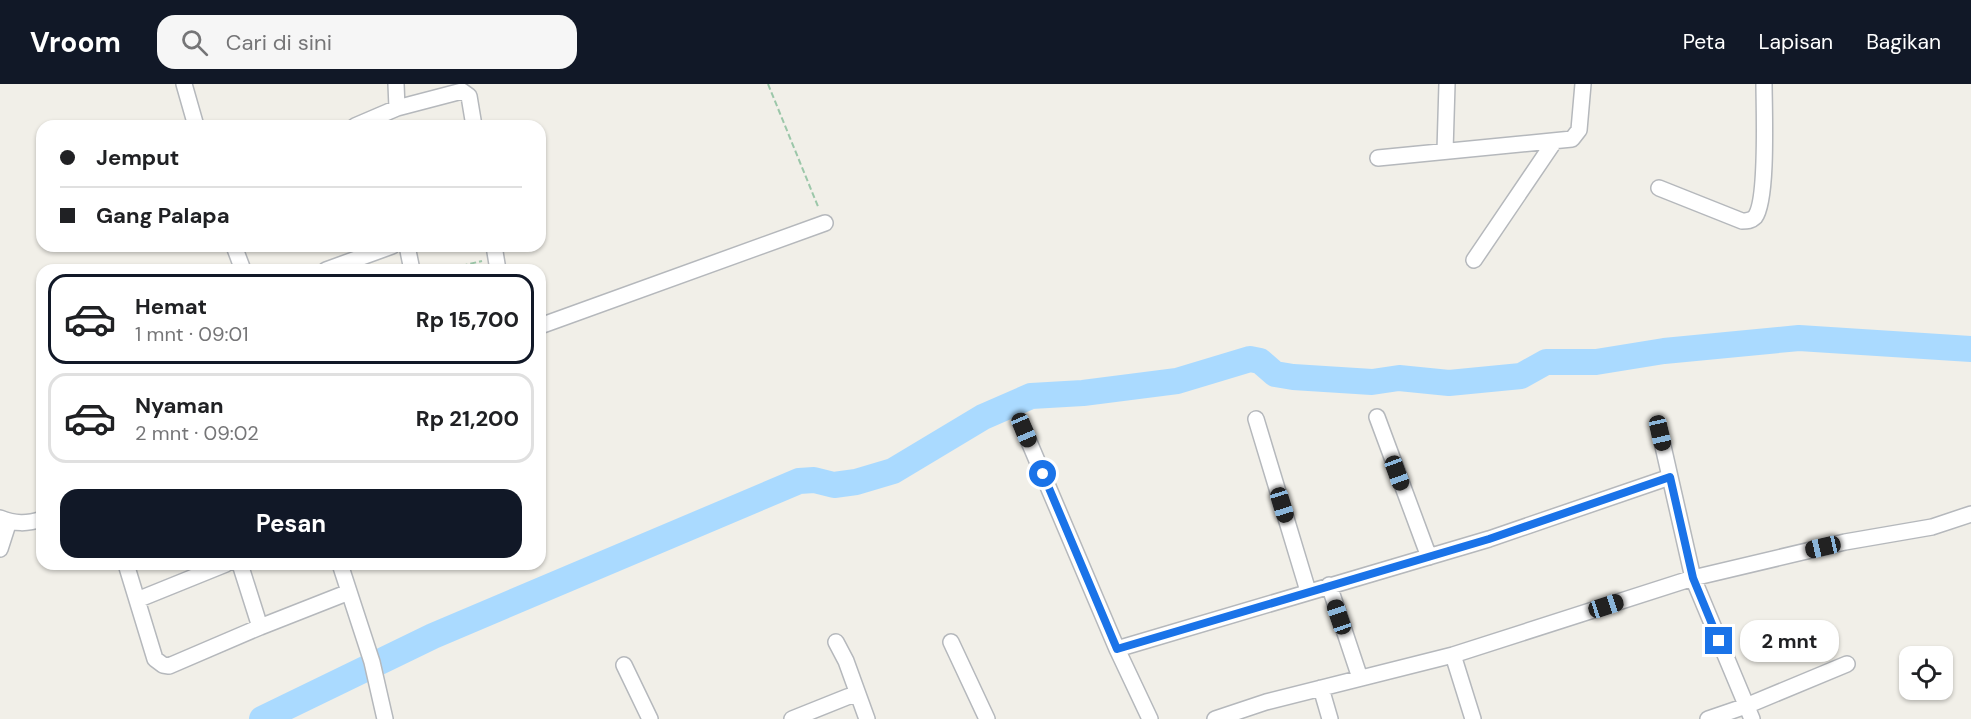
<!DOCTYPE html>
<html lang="id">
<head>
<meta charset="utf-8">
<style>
	:root { --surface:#fff; --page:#f6f6f6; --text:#202124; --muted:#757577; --line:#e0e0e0; --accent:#111827 }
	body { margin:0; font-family:"DM Sans",sans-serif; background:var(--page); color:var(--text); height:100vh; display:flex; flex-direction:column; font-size:22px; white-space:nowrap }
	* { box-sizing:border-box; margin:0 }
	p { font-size:20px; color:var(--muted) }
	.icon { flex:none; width:33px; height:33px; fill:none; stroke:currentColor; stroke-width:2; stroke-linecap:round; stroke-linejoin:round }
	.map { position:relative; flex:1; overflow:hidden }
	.side { position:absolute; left:36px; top:180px; width:510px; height:306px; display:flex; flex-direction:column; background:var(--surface); border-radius:18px; box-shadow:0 2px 4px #0004 }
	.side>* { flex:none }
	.hud { position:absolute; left:36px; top:36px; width:510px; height:132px; border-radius:18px; box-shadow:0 2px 4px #0004; display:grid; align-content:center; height:132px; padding:0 24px; background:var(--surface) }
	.controls { position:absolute; left:1899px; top:562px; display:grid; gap:12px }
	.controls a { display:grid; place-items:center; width:54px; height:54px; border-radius:12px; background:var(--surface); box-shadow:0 2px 4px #0004; font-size:30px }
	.end { position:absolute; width:27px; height:27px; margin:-14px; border:8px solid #1a73e8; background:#fff; box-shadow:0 0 0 3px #fff }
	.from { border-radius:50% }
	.bubble { position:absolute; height:42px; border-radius:18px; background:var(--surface); box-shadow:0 2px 4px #0004; font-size:20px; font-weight:700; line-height:42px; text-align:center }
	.car { position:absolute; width:18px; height:36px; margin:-18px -9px; border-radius:8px; box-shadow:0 0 4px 2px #0007; background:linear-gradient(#222 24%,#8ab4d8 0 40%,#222 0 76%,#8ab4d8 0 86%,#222 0) }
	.hud b { display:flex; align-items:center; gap:21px; height:57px; font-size:22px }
	.hud b+b { border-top:2px solid var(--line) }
	.hud i { width:15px; height:15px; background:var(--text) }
	ul { padding:10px 0 0; list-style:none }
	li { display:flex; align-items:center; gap:18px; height:90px; margin:0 12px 9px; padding:0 12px; border:3px solid var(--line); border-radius:18px }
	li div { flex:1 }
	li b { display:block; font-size:22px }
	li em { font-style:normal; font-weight:700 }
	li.active { border-color:var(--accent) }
	li>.icon { width:54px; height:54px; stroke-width:1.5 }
	.button { display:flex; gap:12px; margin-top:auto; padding:12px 24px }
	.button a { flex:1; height:69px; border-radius:18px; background:var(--accent); color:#fff; font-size:24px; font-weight:700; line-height:69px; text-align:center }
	header { display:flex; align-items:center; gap:36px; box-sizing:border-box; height:84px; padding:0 30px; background:var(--accent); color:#fff }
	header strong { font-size:28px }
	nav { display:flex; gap:33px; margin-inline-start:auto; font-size:21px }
	.search { width:420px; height:54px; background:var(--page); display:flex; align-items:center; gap:15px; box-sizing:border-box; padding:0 21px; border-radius:18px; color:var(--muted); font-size:22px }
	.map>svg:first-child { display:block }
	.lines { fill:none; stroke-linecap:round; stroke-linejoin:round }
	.river { stroke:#aadaff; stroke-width:26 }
	.minor-casing { stroke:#b5b8bc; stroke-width:18 }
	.path { stroke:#9cc7a9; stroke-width:2; stroke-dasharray:6 3; stroke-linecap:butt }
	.minor { stroke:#fff; stroke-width:15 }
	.route { stroke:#1a73e8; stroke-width:8 }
</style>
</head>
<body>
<header>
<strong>Vroom</strong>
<div class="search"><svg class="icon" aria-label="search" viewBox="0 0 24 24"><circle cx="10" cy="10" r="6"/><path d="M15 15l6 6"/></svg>Cari di sini</div>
<nav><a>Peta</a><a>Lapisan</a><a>Bagikan</a></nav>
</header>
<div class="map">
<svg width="1971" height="635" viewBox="0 0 1971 635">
	<rect width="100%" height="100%" fill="#f1efe8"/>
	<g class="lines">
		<path class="river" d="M262 635 433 552 799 397 814 396 834 401 856 398 893 387 983 333 1031 312 1083 309 1177 297 1250 275 1260 277 1275 290 1293 293 1372 298 1399 294 1449 299 1521 292 1546 278H1596L1664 267 1799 254 1971 265"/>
		<g class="minor-casing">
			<path id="minor" d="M184 0 196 42
				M397 24 462 7 469 12 474 42
				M355 42 397 24 396 0
				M1445 67 1447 0
				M1378 74 1572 55 1579 46 1583 0
				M1659 104 1742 137C1747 137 1751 137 1755 133 1768 116 1764 24 1764 0
				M234 162 243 186
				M407 162 412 186
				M494 162 498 186
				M1474 176 1554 58
				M326 186 392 162
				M540 242 825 139
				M1377 333 1429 473
				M1256 335 1308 507
				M1024 346 1117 565 1150 635
				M1660 349 1693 494 1752 635
				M0 434C15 440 27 440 42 435
				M0 465 9 437
				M126 480 155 575 163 581 169 582 260 543 349 508
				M240 480 260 543
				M340 480 372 578 385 635
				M1329 501 1360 594
				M137 516 226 480
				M836 558 846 577 867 635
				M951 558 987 635
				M1117 565 1489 455 1670 393
				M1453 571 1473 635
				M624 581 650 635
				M1321 604 1330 635
				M792 635 847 613 857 610
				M1215 635 1266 618 1453 571 1693 494 1845 458 1932 443 1971 430
				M1708 635 1746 622 1847 580"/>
		</g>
		<path class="path" d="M768 0 819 125
			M444 186 482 177"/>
		<use href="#minor" class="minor"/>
	</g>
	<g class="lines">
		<path class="route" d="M1043 390 1117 565 1489 455 1670 393 1693 494 1719 557"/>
	</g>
</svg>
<div class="controls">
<a><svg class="icon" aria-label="locate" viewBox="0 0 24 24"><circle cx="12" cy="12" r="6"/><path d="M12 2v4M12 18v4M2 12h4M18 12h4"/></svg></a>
</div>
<i class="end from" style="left:1043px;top:390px"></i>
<i class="end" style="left:1719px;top:557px"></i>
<div class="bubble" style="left:1740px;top:536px;width:99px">2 mnt</div>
<i class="car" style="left:1024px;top:346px;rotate:157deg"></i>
<i class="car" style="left:1660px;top:349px;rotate:167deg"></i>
<i class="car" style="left:1397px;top:389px;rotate:160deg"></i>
<i class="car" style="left:1282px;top:421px;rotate:163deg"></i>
<i class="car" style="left:1823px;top:463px;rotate:257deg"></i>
<i class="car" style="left:1606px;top:522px;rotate:72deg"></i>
<i class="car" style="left:1339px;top:533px;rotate:341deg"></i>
<div class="hud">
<b><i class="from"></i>Jemput</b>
<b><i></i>Gang Palapa</b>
</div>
<section class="side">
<ul>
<li class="active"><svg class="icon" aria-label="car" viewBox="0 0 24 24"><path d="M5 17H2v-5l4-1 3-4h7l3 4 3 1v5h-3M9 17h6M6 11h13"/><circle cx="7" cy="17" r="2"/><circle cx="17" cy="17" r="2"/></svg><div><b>Hemat</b><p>1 mnt · 09:01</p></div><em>Rp 15,700</em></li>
<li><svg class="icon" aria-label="car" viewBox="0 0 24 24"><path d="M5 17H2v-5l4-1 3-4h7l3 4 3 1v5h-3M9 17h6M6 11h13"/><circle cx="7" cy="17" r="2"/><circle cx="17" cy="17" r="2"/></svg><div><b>Nyaman</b><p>2 mnt · 09:02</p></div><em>Rp 21,200</em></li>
</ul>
<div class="button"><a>Pesan</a></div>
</section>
</div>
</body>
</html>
